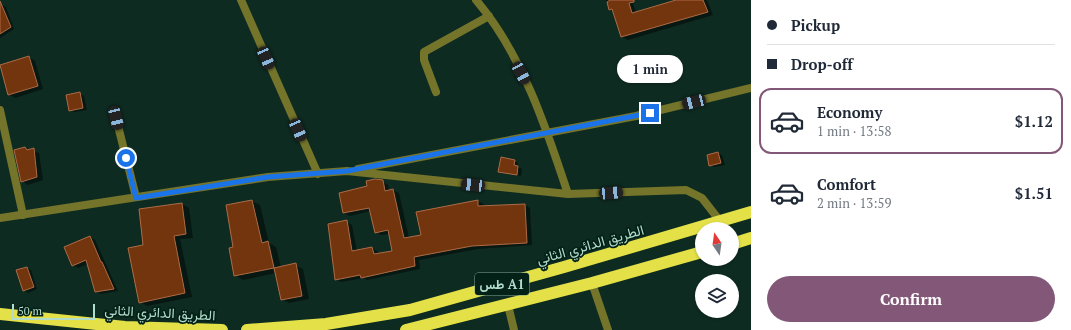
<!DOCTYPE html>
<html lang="en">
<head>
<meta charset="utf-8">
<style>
	:root { --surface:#fff; --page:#f2f2f3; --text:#1f2937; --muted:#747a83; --line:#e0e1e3; --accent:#825777 }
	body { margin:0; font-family:"PT Serif",Vazirmatn,serif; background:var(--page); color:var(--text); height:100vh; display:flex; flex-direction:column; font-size:15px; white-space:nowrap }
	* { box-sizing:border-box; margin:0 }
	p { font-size:13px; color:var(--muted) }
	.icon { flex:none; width:22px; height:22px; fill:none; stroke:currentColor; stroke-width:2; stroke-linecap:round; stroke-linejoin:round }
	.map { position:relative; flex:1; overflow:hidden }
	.details { display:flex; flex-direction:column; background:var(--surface); width:320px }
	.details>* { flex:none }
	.banner { display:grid; align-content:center; height:88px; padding:0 16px; background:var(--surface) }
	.needle { width:26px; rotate:347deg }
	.fabs { position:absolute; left:695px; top:222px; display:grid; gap:8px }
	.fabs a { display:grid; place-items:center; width:44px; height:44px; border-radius:50%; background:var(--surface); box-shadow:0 1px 3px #0004; font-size:20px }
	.scale { position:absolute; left:12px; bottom:10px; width:83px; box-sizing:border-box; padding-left:4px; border:2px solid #b2dccb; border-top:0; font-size:11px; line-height:14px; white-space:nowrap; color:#b2dccb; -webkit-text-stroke:3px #042118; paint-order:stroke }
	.end { position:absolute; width:18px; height:18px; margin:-9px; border:5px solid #1a73e8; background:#fff; box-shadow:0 0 0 2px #fff }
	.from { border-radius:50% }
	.bubble { position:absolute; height:28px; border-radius:14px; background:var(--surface); box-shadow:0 1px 3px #0004; font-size:13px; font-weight:700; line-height:28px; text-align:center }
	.car { position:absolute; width:12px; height:24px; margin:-12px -6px; border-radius:5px; box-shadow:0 0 3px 1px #0007; background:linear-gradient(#222 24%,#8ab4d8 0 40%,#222 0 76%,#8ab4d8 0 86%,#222 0) }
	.banner b { display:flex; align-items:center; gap:14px; height:38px; font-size:15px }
	.banner b+b { border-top:1px solid var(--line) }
	.banner i { width:10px; height:10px; background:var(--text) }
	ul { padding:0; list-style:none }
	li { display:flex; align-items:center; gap:12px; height:66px; margin:0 8px 6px; padding:0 8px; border:2px solid transparent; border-radius:12px }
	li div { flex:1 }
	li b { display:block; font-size:15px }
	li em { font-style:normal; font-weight:700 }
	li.active { border-color:var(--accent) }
	li>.icon { width:36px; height:36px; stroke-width:1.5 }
	.primary-button { display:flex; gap:8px; margin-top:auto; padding:8px 16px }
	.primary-button a { flex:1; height:46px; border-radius:24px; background:var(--accent); color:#fff; font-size:16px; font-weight:700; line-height:46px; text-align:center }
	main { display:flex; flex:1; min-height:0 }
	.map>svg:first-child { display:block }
	.shadow { fill:#0007; fill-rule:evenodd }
	.building { fill:#72350e; stroke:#ad6b47 }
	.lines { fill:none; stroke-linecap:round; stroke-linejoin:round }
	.street { stroke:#74742b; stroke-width:8 }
	.highway { stroke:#e3e147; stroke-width:12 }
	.route { stroke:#1a73e8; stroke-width:5 }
	.labels { text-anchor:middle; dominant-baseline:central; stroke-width:3.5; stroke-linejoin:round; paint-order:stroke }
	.shield { fill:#042118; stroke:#7ea495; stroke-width:1 }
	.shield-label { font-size:13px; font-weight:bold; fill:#b2dccb }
	.street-label { font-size:14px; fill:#b2dccb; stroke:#042118 }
</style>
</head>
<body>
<main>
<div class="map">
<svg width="751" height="330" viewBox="0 0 751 330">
	<rect width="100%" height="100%" fill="#0e2b21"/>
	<path class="shadow" d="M606 0H632L636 13 679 0H707L713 15 628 40 622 37 614 12 610 9Z
		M2 5 6 7 14 29 0 38V6Z
		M29 57 35 61 43 89 15 98 9 94Z
		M80 94 84 96 87 110 74 112 70 110Z
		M25 148 39 153 43 180 28 185 22 181Z
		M718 153 722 155 725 165 714 167 710 165 708 156Z
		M514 161 518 163V167L522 169 521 176 499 171Z
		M382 181 388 185 389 191 393 190 399 193 409 238 423 236 417 212 478 201 484 204V207L525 205 530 208 532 245 478 249 419 260 420 269 367 280 364 278 341 282 336 279 347 222 352 225 357 251 372 248 378 252 379 254 393 251 389 234 381 235 375 232 371 211 350 216 344 213 340 194 368 187Z
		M252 201 260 205 269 243 276 247 281 268 295 265 303 269 309 299 289 303 281 299 276 273 243 280 235 275 234 247 227 205ZM268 246H270L276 272 274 273Z
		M182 204 189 208 193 238 180 239 192 297 147 306 140 302 144 245Z
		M90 237 95 240 118 291 101 294 96 291 88 264 78 268 73 265Z
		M27 268 31 270 37 289 28 293 24 290Z"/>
	<path class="building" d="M610 0H634V2L629 3 632 13 676 0H703L708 12 621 37 612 9 609 10 607 2Z
		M0 1 11 27 0 34Z
		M29 56 38 86 8 95 0 65Z
		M80 92 83 108 69 111 66 95Z
		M25 147 27 150 34 148 37 177 21 182 14 150Z
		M718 152 721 163 709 166 707 155Z
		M501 157 515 160 514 165 518 166 517 175 498 172Z
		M375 179 383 180 385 191 393 189 404 238 421 235 416 212 478 200V206L525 204 527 243 472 246 414 257 415 266 361 278 360 275 335 280 328 224 347 220 352 251 372 247 374 254 392 251 388 230 375 233 369 208 343 213 339 193 367 186 366 181Z
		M252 200 262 243 268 241 274 268 234 276 229 248 233 247 226 205Z
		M182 203 186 234 174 236 185 293 139 303 128 248 143 245 139 209Z
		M90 236 101 262H102L114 289 95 292 86 260 72 266 64 247Z
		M296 263 302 296 281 300 274 268Z
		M27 267 34 287 23 291 16 270Z"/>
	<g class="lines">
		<path class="street" d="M241 0 318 174
			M476 0C522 54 546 127 568 194
			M436 92 424 60V52L489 16
			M0 110 23 215
			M116 118 136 197
			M358 169 636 116 751 88
			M0 218 268 177 347 171 568 194 686 190 702 198 720 221
			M592 283 608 330
			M508 305 514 330"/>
		<path class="highway" d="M732 244 751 238
			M0 314 125 327 222 330
			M247 330 326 324 410 310 564 267 751 212
			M406 330 592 283 702 252"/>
	</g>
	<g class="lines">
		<path class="route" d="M126 158 136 198 268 177 347 171 650 113"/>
	</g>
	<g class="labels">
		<rect class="shield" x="475" y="273" width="54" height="22" rx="3"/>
		<g class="shield-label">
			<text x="502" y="284">طس A1</text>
		</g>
		<g class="street-label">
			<text transform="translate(590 244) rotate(-16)">الطريق الدائري الثاني</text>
			<text transform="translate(160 312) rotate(3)">الطريق الدائري الثاني</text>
		</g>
	</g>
</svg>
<div class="fabs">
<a><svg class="needle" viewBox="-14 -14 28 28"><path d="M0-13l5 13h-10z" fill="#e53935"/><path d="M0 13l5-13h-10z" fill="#747a83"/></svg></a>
<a><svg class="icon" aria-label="layers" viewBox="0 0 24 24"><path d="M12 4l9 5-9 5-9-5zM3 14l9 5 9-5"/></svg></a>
</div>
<div class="scale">50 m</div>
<i class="end from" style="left:126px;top:158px"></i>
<i class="end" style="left:650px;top:113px"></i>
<div class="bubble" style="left:617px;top:55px;width:66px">1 min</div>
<i class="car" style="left:266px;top:58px;rotate:156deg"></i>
<i class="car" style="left:521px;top:73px;rotate:152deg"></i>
<i class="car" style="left:694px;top:102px;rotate:256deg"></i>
<i class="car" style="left:116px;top:118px;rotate:166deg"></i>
<i class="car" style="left:298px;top:130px;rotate:156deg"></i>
<i class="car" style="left:473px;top:185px;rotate:276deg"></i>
<i class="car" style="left:611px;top:193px;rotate:86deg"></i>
</div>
<section class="details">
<div class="banner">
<b><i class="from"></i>Pickup</b>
<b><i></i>Drop-off</b>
</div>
<ul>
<li class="active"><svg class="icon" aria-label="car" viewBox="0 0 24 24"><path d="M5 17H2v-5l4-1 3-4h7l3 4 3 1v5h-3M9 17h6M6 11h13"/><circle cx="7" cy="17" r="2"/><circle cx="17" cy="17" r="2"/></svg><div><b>Economy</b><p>1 min · 13:58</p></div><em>$1.12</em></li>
<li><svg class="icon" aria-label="car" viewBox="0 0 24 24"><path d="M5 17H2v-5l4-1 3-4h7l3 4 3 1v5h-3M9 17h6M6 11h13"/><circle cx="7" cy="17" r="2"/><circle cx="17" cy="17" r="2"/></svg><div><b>Comfort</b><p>2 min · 13:59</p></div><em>$1.51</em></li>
</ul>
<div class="primary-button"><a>Confirm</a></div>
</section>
</main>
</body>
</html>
